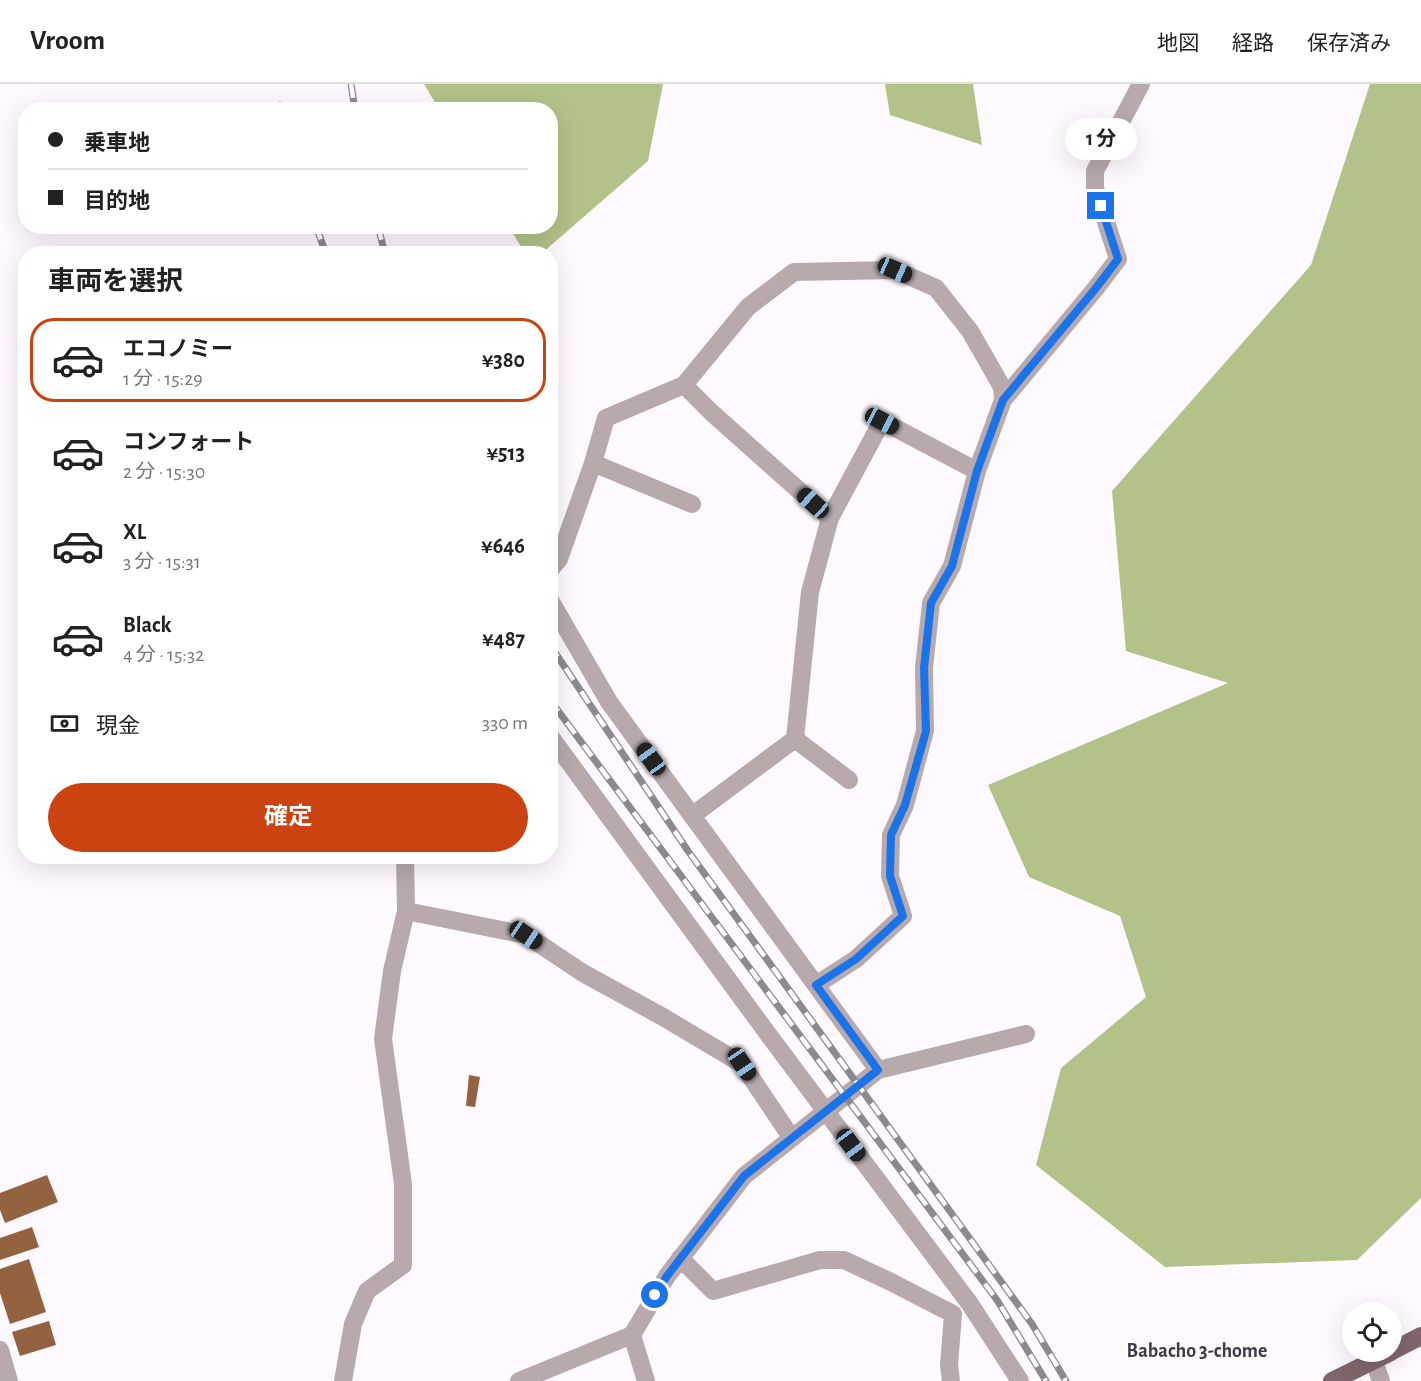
<!DOCTYPE html>
<html lang="ja">
<head>
<meta charset="utf-8">
<style>
	:root { --surface:#fff; --page:#f6f6f6; --text:#222; --muted:#767676; --line:#e0e0e0; --accent:#ca4310 }
	body { margin:0; font-family:"Alegreya Sans","Noto Sans JP",sans-serif; background:var(--page); color:var(--text); height:100vh; display:flex; flex-direction:column; font-size:22px; white-space:nowrap }
	* { box-sizing:border-box; margin:0 }
	p { font-size:20px; color:var(--muted) }
	.icon { flex:none; width:33px; height:33px; fill:none; stroke:currentColor; stroke-width:2; stroke-linecap:round; stroke-linejoin:round }
	.map { position:relative; flex:1; overflow:hidden }
	.panel { position:absolute; left:18px; top:162px; width:540px; height:618px; display:flex; flex-direction:column; background:var(--surface); border-radius:24px; box-shadow:0 6px 24px #0002 }
	.panel>* { flex:none }
	.guide { position:absolute; left:18px; top:18px; width:540px; height:132px; border-radius:24px; box-shadow:0 6px 24px #0002; display:grid; align-content:center; height:132px; padding:0 30px; background:var(--surface) }
	.controls { position:absolute; left:1342px; top:1218px; display:grid; gap:12px }
	.controls a { display:grid; place-items:center; width:60px; height:60px; border-radius:50%; background:var(--surface); box-shadow:0 6px 24px #0002; font-size:30px }
	.end { position:absolute; width:27px; height:27px; margin:-14px; border:8px solid #1a73e8; background:#fff; box-shadow:0 0 0 3px #fff }
	.from { border-radius:50% }
	.bubble { position:absolute; height:42px; border-radius:21px; background:var(--surface); box-shadow:0 6px 24px #0002; font-size:20px; font-weight:700; line-height:42px; text-align:center }
	.car { position:absolute; width:18px; height:36px; margin:-18px -9px; border-radius:8px; box-shadow:0 0 4px 2px #0007; background:linear-gradient(#222 24%,#8ab4d8 0 40%,#222 0 76%,#8ab4d8 0 86%,#222 0) }
	.guide b { display:flex; align-items:center; gap:21px; height:57px; font-size:22px }
	.guide b+b { border-top:2px solid var(--line) }
	.guide i { width:15px; height:15px; background:var(--text) }
	ul { padding:0; list-style:none }
	li { display:flex; align-items:center; gap:18px; height:84px; margin:0 12px 9px; padding:0 18px; border:3px solid transparent; border-radius:24px }
	li div { flex:1 }
	li b { display:block; font-size:22px }
	li em { font-style:normal; font-weight:700 }
	li.on { border-color:var(--accent) }
	li>.icon { width:54px; height:54px; stroke-width:1.5 }
	h2 { padding:0 30px; font-size:27px; line-height:72px }
	.pay { display:flex; align-items:center; gap:15px; height:66px; padding:0 30px; font-size:22px }
	.pay p { margin-inline-start:auto }
	.cta { display:flex; gap:12px; margin-top:auto; padding:12px 30px }
	.cta a { flex:1; height:69px; border-radius:36px; background:var(--accent); color:#fff; font-size:24px; font-weight:700; line-height:69px; text-align:center }
	header { display:flex; align-items:center; gap:36px; box-sizing:border-box; height:84px; padding:0 30px; background:var(--surface); border-bottom:2px solid var(--line) }
	header strong { font-size:28px }
	nav { display:flex; gap:33px; margin-inline-start:auto; font-size:21px }
	.map>svg:first-child { display:block }
	.forest { fill:#b3c288 }
	.building { fill:#936340 }
	.lines { fill:none; stroke-linecap:round; stroke-linejoin:round }
	.minor { stroke:#b7a9ac; stroke-width:18 }
	.primary { stroke:#7f666c; stroke-width:18 }
	.rail-casing { stroke:#8e8990; stroke-width:7 }
	.rail { stroke:#fff; stroke-width:4.5; stroke-dasharray:14; stroke-linecap:butt }
	.route { stroke:#1a73e8; stroke-width:8 }
	.labels { text-anchor:middle; dominant-baseline:central; stroke-width:5; stroke-linejoin:round; paint-order:stroke }
	.neighbourhood-label { font-size:20px; font-weight:bold; fill:#46384b; stroke:#fff }
</style>
</head>
<body>
<header>
<strong>Vroom</strong>
<nav><a>地図</a><a>経路</a><a>保存済み</a></nav>
</header>
<div class="map">
<svg width="1421" height="1297" viewBox="0 0 1421 1297">
	<rect width="100%" height="100%" fill="#fdf9fe"/>
	<path class="forest" d="M424 0H663L648 77 541 170 525 169 509 143 550 142V26L439 25Z
		M885 0H973L982 61 890 31Z
		M1370 0H1421V1114L1357 1176 1165 1183 1036 1081 1061 984 1146 913 1120 832 1029 793 988 701 1228 599 1126 567 1112 407 1311 181Z"/>
	<path class="building" d="M469 991 480 993 475 1023 466 1022Z
		M47 1091 58 1118 5 1139 0 1126V1109Z
		M32 1143 39 1163 0 1176V1154Z
		M29 1175 46 1228 10 1240 0 1209V1185Z
		M49 1237 56 1261 20 1272 12 1248Z"/>
	<g class="lines">
		<path class="minor" d="M684 301 711 328 830 434 810 508 795 655 693 731
			M977 387 1003 316 1096 204 1118 175 1095 104V87L1141 0
			M692 420 593 379 606 334 684 301 748 223 794 188 895 186 936 204 970 247 1002 303 1003 316
			M550 486 559 475 593 379
			M550 516 609 618 878 986
			M550 652 765 946 970 1220 1020 1297
			M795 655 849 696
			M406 827 526 851 583 889 663 933 742 980 791 1053
			M816 901 856 875 903 832 890 792 891 751 905 721 925 647 924 584 931 519 952 482 977 387 882 337 830 434
			M680 1174 713 1207 820 1176H844L889 1197 953 1230
			M632 1251 646 1297
			M0 1266 9 1297
			M1374 1277 1381 1297
			M343 1297 353 1240 367 1207 403 1181V1100L383 955 392 887 406 827 405 772
			M519 1297 632 1251 667 1192 744 1092 878 986 1026 950
			M951 1297 949 1281 953 1230"/>
		<path class="primary" d="M1392 1267 1421 1252
			M1332 1297 1391 1268"/>
		<g class="rail-casing">
			<path id="rail" d="M351 0 355 26
				M280 21 281 26
				M316 142 326 170
				M378 142 385 170
				M550 561 688 767 1032 1240 1066 1297
				M550 616 997 1216 1046 1297"/>
		</g>
		<use href="#rail" class="rail"/>
	</g>
	<g class="lines">
		<path class="route" d="M655 1211 667 1192 744 1092 878 986 816 901 856 875 903 832 890 792 891 751 905 721 926 647 924 584 931 519 952 482 977 387 1003 316 1096 204 1118 175 1101 122"/>
	</g>
	<g class="labels">
		<g class="neighbourhood-label">
			<text x="1197" y="1267">Babacho 3-chome</text>
		</g>
	</g>
</svg>
<div class="controls">
<a><svg class="icon" aria-label="locate" viewBox="0 0 24 24"><circle cx="12" cy="12" r="6"/><path d="M12 2v4M12 18v4M2 12h4M18 12h4"/></svg></a>
</div>
<i class="end from" style="left:655px;top:1211px"></i>
<i class="end" style="left:1101px;top:122px"></i>
<div class="bubble" style="left:1065px;top:34px;width:72px">1 分</div>
<i class="car" style="left:895px;top:186px;rotate:114deg"></i>
<i class="car" style="left:882px;top:337px;rotate:118deg"></i>
<i class="car" style="left:813px;top:419px;rotate:312deg"></i>
<i class="car" style="left:651px;top:675px;rotate:324deg"></i>
<i class="car" style="left:526px;top:851px;rotate:124deg"></i>
<i class="car" style="left:742px;top:980px;rotate:146deg"></i>
<i class="car" style="left:851px;top:1061px;rotate:143deg"></i>
<div class="guide">
<b><i class="from"></i>乗車地</b>
<b><i></i>目的地</b>
</div>
<section class="panel">
<h2>車両を選択</h2>
<ul>
<li class="on"><svg class="icon" aria-label="car" viewBox="0 0 24 24"><path d="M5 17H2v-5l4-1 3-4h7l3 4 3 1v5h-3M9 17h6M6 11h13"/><circle cx="7" cy="17" r="2"/><circle cx="17" cy="17" r="2"/></svg><div><b>エコノミー</b><p>1 分 · 15:29</p></div><em>¥380</em></li>
<li><svg class="icon" aria-label="car" viewBox="0 0 24 24"><path d="M5 17H2v-5l4-1 3-4h7l3 4 3 1v5h-3M9 17h6M6 11h13"/><circle cx="7" cy="17" r="2"/><circle cx="17" cy="17" r="2"/></svg><div><b>コンフォート</b><p>2 分 · 15:30</p></div><em>¥513</em></li>
<li><svg class="icon" aria-label="car" viewBox="0 0 24 24"><path d="M5 17H2v-5l4-1 3-4h7l3 4 3 1v5h-3M9 17h6M6 11h13"/><circle cx="7" cy="17" r="2"/><circle cx="17" cy="17" r="2"/></svg><div><b>XL</b><p>3 分 · 15:31</p></div><em>¥646</em></li>
<li><svg class="icon" aria-label="car" viewBox="0 0 24 24"><path d="M5 17H2v-5l4-1 3-4h7l3 4 3 1v5h-3M9 17h6M6 11h13"/><circle cx="7" cy="17" r="2"/><circle cx="17" cy="17" r="2"/></svg><div><b>Black</b><p>4 分 · 15:32</p></div><em>¥487</em></li>
</ul>
<div class="pay"><svg class="icon" aria-label="cash" viewBox="0 0 24 24"><path d="M3 7h18v10H3z"/><circle cx="12" cy="12" r="2"/></svg>現金<p>330 m</p></div>
<div class="cta"><a>確定</a></div>
</section>
</div>
</body>
</html>
